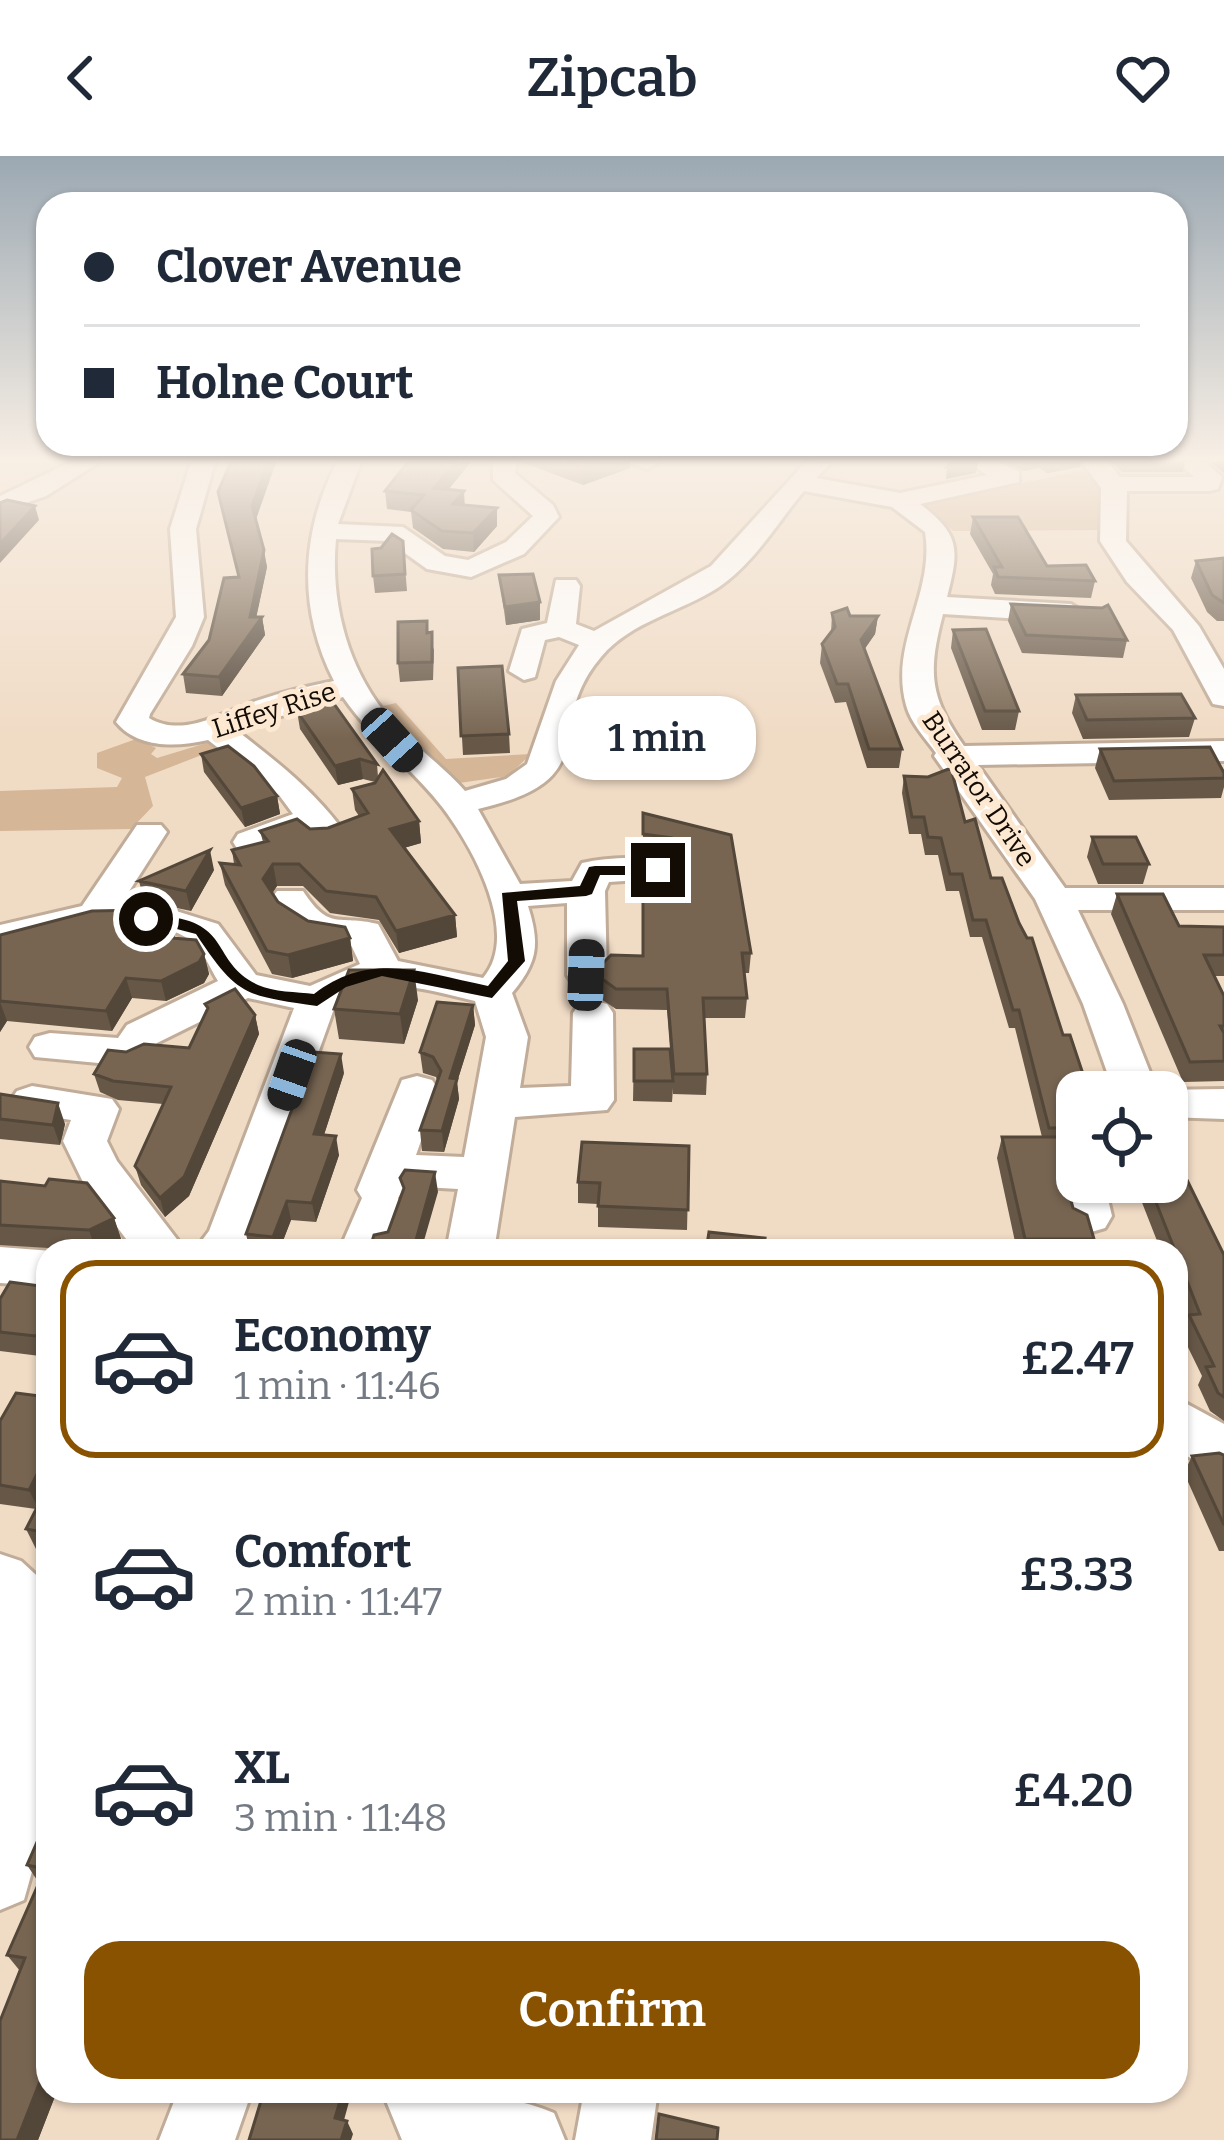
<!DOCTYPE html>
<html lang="en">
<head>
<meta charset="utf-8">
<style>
	:root { --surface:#fff; --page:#f6f6f7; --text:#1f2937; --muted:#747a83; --line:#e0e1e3; --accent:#885200 }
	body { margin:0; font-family:Bitter,serif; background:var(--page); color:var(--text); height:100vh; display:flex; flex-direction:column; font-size:45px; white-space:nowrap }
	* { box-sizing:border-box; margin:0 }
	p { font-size:39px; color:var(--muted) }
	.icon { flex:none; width:66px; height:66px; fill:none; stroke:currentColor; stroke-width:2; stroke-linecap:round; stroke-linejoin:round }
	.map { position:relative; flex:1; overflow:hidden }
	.panel { position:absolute; left:36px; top:1083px; width:1152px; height:864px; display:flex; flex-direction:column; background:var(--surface); border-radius:36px; box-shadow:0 3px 9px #0004 }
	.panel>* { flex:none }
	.top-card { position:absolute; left:36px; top:36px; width:1152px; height:264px; border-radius:36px; box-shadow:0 3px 9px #0004; display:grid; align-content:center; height:264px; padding:0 48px; background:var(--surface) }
	.buttons { position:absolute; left:1056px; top:915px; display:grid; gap:24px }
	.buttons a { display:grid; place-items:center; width:132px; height:132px; border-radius:24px; background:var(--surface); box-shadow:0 3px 9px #0004; font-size:60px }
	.end { position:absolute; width:54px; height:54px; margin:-27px; border:15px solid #130c05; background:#fff; box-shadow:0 0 0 6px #fff }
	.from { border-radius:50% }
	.bubble { position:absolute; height:84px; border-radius:36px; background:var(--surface); box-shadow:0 3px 9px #0004; font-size:39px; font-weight:600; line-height:84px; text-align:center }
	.car { position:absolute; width:36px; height:72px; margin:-36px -18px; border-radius:15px; box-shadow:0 0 9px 3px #0007; background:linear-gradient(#222 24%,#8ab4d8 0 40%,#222 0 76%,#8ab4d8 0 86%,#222 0) }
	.top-card b { display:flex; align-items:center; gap:42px; height:114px; font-size:45px }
	.top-card b+b { border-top:3px solid var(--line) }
	.top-card i { width:30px; height:30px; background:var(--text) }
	ul { padding:21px 0 0; list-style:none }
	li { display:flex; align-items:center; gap:36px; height:198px; margin:0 24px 18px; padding:0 24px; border:6px solid transparent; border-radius:36px }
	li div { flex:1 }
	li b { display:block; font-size:45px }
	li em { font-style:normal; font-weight:600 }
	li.active { border-color:var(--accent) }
	li>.icon { width:108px; height:108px; stroke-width:1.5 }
	.cta { display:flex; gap:24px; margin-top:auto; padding:24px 48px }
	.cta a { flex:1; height:138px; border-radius:36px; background:var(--accent); color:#fff; font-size:48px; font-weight:600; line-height:138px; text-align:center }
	header { display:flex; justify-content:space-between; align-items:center; height:156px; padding:0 48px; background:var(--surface); font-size:54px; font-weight:600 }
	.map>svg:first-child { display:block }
	.green { fill:#d5b696 }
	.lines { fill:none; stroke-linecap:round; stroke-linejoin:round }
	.minor-casing { stroke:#c0ac98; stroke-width:6 }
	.minor { fill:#fff; fill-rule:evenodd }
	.wall { fill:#665747 }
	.shaded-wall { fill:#534739 }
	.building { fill:#776552; stroke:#534739; stroke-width:3 }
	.route { fill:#130c05 }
	.labels { text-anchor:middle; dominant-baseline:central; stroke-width:10; stroke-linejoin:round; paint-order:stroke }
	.far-street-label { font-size:27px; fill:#130c05; stroke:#fde8d2 }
</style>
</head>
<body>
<header><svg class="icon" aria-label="back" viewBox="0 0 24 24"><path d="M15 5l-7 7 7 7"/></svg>Zipcab<svg class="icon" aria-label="heart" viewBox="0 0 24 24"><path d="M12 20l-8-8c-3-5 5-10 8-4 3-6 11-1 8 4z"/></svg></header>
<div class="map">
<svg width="1224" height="1984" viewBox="0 0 1224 1984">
	<rect width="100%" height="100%" fill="#f0dbc5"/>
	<path class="green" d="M1093 312 1103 328 1101 374 953 375 924 348Z
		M396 547 446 603 531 598 508 620 459 627 424 597 383 550Z
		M136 583 156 592 151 598 157 602 210 586 217 593 145 621 153 650 131 673 0 675V635L117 631 122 622 97 612V597Z"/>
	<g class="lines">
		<g class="minor-casing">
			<path id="minor" d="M71 306H100L46 340 0 356V340Z
				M191 306H215L196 373 204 461 192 490 150 558 149 562C184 583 225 555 259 544 283 536 309 530 334 525 297 452 301 376 337 306H361L338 368 403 371 445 400 468 404 506 386 533 360 493 324V306H517L515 317 553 349 559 361 524 398 471 421 427 413 388 385 336 383C330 448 348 515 391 564 414 590 442 609 465 635L506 623 527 608 556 525 579 489 559 481 545 484 535 521 524 524 509 515 522 473 547 467 556 424H576L580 430 576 468 594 475 711 410 806 306 831 307 816 322 900 337 987 319 969 306H998L1019 316V326L920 348C961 379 959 394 947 441L1071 448 1085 457 1071 466 943 458C928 516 929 540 964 590L1224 585V605L978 609 1065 732H1224V754H1078L1123 848 1157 934 1224 933V963L1167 961V936H1114L1083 848 1035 743 934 600 936 597C926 583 910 566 906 549 889 487 935 437 925 376L892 351 804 335C777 367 755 406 719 431 681 456 631 465 601 501 540 572 610 623 478 653L520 728 572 725 582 707C608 701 645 700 671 706L676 714 671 722 609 726 605 735 607 819 601 828H573L567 819V747L528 750C540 788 538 806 512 837L528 881 520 932 571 930 573 857 579 848 593 844 607 848 613 857 614 944 607 954 515 961 494 1095H446L458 1033 405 1030 398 1042 403 1051 387 1095H339L362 1042 357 1034 402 924 417 920 432 924 439 934 416 999 464 1001 486 881 475 845C425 833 379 817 335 850L247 1095H194L209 1075 294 852 248 842 157 887 145 906 130 910 35 901 29 891 35 881 50 877 118 882 127 869 218 825C210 813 204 795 192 786 143 747 52 782 0 795V769L82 750 137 669H161L167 676 121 748 160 750 218 768 256 819 310 830 360 808 351 789C314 789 287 777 271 743L277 735H303C330 776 337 758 378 768L398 805 483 822C521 778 473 692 443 652 412 612 372 583 343 541L236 574C279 607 317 637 347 680L342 688C325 691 318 690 308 677L251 697 238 694 233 686 238 678 293 658 279 639 208 584C177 591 138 593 116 566L176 461 170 373Z
				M627 306H659L647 313Z
				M1082 306H1108L1120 321H1194L1178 306H1205L1222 321 1218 333 1209 335H1127L1126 385 1199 470 1224 513V550L1213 548 1173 474 1127 426 1100 385 1101 332Z
				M32 930 112 943 119 953 107 985 117 1005 186 1095H135L82 1024 63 985 71 964 17 955 10 945 17 935Z
				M1077 1011V1026H1104L1112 1060 1105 1072 1088 1077 1071 1072 1058 1026 1065 1014Z
				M0 1091 52 1095H48V1130L0 1127Z
				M1176 1242 1224 1268V1315L1176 1296Z
				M0 1398 21 1405 48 1430V1495L40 1526 48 1545V1659L24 1744 0 1754Z
				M178 1935H252L235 1984H159Z
				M382 1935C443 1935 497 1934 554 1957L565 1984H402Z
				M584 1935H658L651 1984H575Z"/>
		</g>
		<use href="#minor" class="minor"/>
	</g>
	<path class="wall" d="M231 306H276L256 363 267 411 256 461H262L265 479 222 540 186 537 183 518 209 484 238 421 218 336Z
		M521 306H630V312L583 329Z
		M1005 306H1081L1080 311 1047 317 1039 312 1023 315Z
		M1112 306H1185L1183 316H1122Z
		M1210 306H1224V317Z
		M449 333 465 349 497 352V370L474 396 443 393 413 372 411 356 387 353 385 335Z
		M973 361 1047 410 1095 425 1091 442 995 438 991 429 993 418 970 378Z
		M403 385 407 435 375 437 373 420Z
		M1224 402V465H1217L1207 456 1191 422 1196 405Z
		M499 419 540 446V464L506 469Z
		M1011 448 1127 484 1123 502 1022 497 1008 465Z
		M832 457 850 460H878L875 478 864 494 902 593 899 612H867L846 546 835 547 820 507 822 488 831 477Z
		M427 465 428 477 434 494 433 524 400 526 398 507Z
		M953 474 1019 555 1015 574H982L951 492Z
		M458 512 509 578 510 597 463 599Z
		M1076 539 1195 562 1189 581 1083 583 1072 557Z
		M297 555 377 608 378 621 419 665 421 687 404 692 455 759 457 781 399 797 379 764 330 757 303 730H277L272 737 278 746 308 765 350 782 353 805 292 822 272 818 225 729 220 707 234 708 232 694 263 686 260 675 328 672 359 660 355 654 352 633 375 626 363 623 338 629 300 573Z
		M654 573 653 592 625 621 594 613 593 594Z
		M1100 593 1224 617V631L1221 642 1109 644 1095 612Z
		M201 598 277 640 280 658 245 671 204 616Z
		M904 620 965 666 991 722 1077 936V991L1064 990 1061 1010 1073 1052 1094 1083 1090 1095H1017L997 1002 1002 981H1042L1015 872H1009L982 781H970L959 735H946L938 699H925L921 678H909L902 637Z
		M643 657 731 679 751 797 749 817H744L747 842 745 862H704L707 918 706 939 673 938V932L672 946 633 945 634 893H670L667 854 616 853 598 841V812L643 800 674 705 672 702 643 698Z
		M1092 681 1149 708 1143 728H1098L1087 701Z
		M214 714 191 755 144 745 139 725Z
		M1117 738 1179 770 1224 771V820H1214L1224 840V925L1183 926 1111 758Z
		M0 779 175 782 204 798 209 818 204 827 166 845 132 842 112 875 7 865 0 876Z
		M418 844 404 888 339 883 334 853Z
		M205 848 255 859 259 878 189 1040 165 1061 141 1029 135 1010 163 948 118 944 100 936 94 918 126 896 189 892 207 855Z
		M473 849 475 869 457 926 459 943 444 996 422 995 420 974 437 925 436 921 423 917 420 896Z
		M344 917 324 979 339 999 316 1066 291 1064 279 1095H250L246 1078Z
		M0 938 65 968 60 989 0 983Z
		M689 990 687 1074 598 1071V1048L578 1047V1026Z
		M0 1025 114 1062 121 1083 96 1095 0 1089Z
		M1147 1026 1224 1099V1265L1210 1255 1198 1229 1202 1220 1181 1177 1187 1163 1176 1135V1095H1161L1141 1044Z
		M48 1131V1201L0 1195V1143Z
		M48 1241V1395L36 1393 26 1373 36 1353 0 1348V1265Z
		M1224 1299V1395H1219L1184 1317 1192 1300Z
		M48 1661V1935H57L38 1984 20 1815 7 1799 39 1727 27 1709Z"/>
	<path class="shaded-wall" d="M268 306H276L255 366 252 350Z
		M456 306H471L435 350 434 332Z
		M598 306H630V312L583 329V311Z
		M972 306H978L976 317 946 323 947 311Z
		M1024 306H1041L1039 312 1023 315Z
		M1049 306H1081L1080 311 1047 317Z
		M464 335 465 353 453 348Z
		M35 350 39 364 0 407V388Z
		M497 352V370L474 396 473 377Z
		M264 394 267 411 254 472 262 461 265 479 222 540 219 521 250 461Z
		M540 446V464L506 469 505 451Z
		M878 460 875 478 858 502 861 484Z
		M654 573 653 592 625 621V602Z
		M360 603 363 623 338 629 335 610Z
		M277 640 280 658 245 671 241 652Z
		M419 665 421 687 393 695 390 673Z
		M210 694 214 714 191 755 186 735Z
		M273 708 277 730 267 745 263 723Z
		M455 759 457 781 399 797 396 775Z
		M170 761 175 782 159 781Z
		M350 782 353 805 292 822 288 799Z
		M204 798 209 818 204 827 166 845 161 825Z
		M414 814 418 844 404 888 400 858Z
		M126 822 132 842 112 875 106 855Z
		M0 846 7 865 0 876Z
		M473 849 475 869 457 926 459 943 444 996 442 975 450 922Z
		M255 859 259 878 189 1040 165 1061 160 1042Z
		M341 898 344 917 318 997 314 978Z
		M58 947 65 968 60 989 53 969Z
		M336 980 339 999 316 1066 312 1047Z
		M435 1016 438 1036 421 1095H413Z
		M287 1045 291 1064 279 1095H276L273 1081Z
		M114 1062 121 1083 96 1095 89 1074Z
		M48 1297V1335L39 1354 29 1334Z
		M48 1905V1935H57L38 1984H17Z
		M343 1935H352L341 1975 335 1962Z
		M347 1965 353 1978 351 1984H341Z"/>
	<path class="building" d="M231 306H268L252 350 264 394 250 461H262L219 521 183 518 209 484 224 422 239 421 218 336Z
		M408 306H456L434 332 464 335 453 348 497 352 473 377 442 375 411 354 424 339 385 335Z
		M567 306H598L583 311Z
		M951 306H972L947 311Z
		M7 344 35 350 0 388V347Z
		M973 361H1018L1047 410 1086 409 1095 425 998 421 994 411H1002Z
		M392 378 403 385 405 418 373 420 372 393 381 392Z
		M1224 402V447L1212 439 1196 405Z
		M533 418 540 446 505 451 499 419Z
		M1011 448 1102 452 1108 449 1127 484 1026 479Z
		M847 452 850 460H878L861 484 902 593H869L848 528H837L822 488 835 471 832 457Z
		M427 465V477L432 476V506L398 507V466Z
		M986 473 1019 555H985L953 474Z
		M502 510 509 578 461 580 458 512Z
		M1181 538 1195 562 1087 564 1076 539Z
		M332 545 377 608 360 603 335 610 297 555Z
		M623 565 654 573 625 602 593 594Z
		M228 590 254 610 277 640 241 652 201 598Z
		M1210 591 1224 617V622L1114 625 1100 593Z
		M951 612 965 666 975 663 991 722H1002L1019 767 1027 782H1032L1063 879H1070L1089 936H1077V972H1049L1019 854H1013L986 764H973L962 718H950L941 682 928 681 924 661H912L904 620 928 621Z
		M383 614 419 665 390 673 455 759 396 775 376 741 326 735 299 708H273L263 723 278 746 308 765 345 771 350 782 288 799 267 795 220 707 240 709 232 694 268 685 260 675 297 663 310 673 328 672 368 657 352 633 375 627Z
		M643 657 731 679 751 797H742L747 842H703L707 918H674L667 833H616L598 820V812L611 799 643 800V708L672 707 681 697 672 682 643 678Z
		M1092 681H1136L1149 708H1103Z
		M210 694 186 735 139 725Z
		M1117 738H1163L1179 770 1224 771V799H1204L1224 840V870H1220L1224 877V905L1190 906Z
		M143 754 170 761 159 781 196 784 204 798 199 806 161 825 126 822 106 855 0 845V779L92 755Z
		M349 814H414L400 858 334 853Z
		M235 833 255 859 184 1021 160 1042 135 1010 171 931 113 925 94 918 108 894 126 896 144 888 189 892 208 852 205 848Z
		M437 846 473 849 450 922 457 923 442 975 420 974 441 915 433 901 420 896Z
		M634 893H670L673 925H634Z
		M313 896 341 898 314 978 336 980 312 1047 287 1045 273 1081 246 1078Z
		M0 938 58 947 53 969 0 963Z
		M1002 981H1061L1065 994 1060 1006 1073 1052 1087 1059 1094 1083H1025Z
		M582 986 689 990 688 1054 598 1050 600 1027 578 1026Z
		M405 1014 435 1016 413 1095H369L374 1079 388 1076 404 1032 400 1022Z
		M49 1023 87 1027 114 1062 89 1074 0 1069V1025L45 1030Z
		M1187 1024 1224 1099V1241L1218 1237 1206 1211 1214 1210 1189 1159 1200 1158 1148 1026Z
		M709 1076 765 1082 763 1095H706Z
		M10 1126 48 1131V1174L44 1181 0 1176V1143Z
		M16 1237 48 1241V1297L29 1334 0 1329V1265Z
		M1219 1297 1224 1299V1369L1192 1300Z
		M48 1330V1377L26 1373Z
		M48 1661V1905L17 1984H0V1865L25 1802 7 1799 45 1713 27 1709Z
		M264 1935H343L335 1962 347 1965 341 1984H249Z
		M659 1958 718 1972 717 1984H656Z"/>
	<linearGradient id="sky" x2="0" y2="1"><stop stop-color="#9ba8b2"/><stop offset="0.52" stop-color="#f8efe5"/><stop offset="1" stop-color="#f8efe5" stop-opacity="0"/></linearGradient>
	<rect width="1224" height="583" fill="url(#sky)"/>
	<path class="route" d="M595 710H658L666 714 658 719H600L592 738 586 740 517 745 525 805 492 842 382 820 346 831 317 850C244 839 238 841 196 778L138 763C147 757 152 759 164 760 233 767 210 806 258 829 273 836 297 836 314 838 371 794 424 817 488 830L508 805 502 737 580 730 589 711Z"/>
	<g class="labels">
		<g class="far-street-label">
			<text transform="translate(274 554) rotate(-18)">Liffey Rise</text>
			<text transform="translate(979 633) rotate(56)">Burrator Drive</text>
		</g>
	</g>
</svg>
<div class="buttons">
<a><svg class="icon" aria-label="locate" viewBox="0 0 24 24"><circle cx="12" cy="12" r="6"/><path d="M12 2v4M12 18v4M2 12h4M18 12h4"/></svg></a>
</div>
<i class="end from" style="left:146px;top:763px"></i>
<i class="end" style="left:658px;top:714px"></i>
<div class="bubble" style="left:558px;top:540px;width:198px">1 min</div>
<i class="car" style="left:392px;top:584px;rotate:138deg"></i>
<i class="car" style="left:586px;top:819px;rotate:2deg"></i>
<i class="car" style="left:292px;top:919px;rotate:199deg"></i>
<div class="top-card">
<b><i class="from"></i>Clover Avenue</b>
<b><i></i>Holne Court</b>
</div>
<section class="panel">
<ul>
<li class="active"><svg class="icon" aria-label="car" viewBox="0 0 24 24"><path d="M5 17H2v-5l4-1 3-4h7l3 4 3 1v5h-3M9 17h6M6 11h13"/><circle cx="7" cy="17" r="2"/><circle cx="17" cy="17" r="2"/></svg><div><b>Economy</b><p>1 min · 11:46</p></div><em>£2.47</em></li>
<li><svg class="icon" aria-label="car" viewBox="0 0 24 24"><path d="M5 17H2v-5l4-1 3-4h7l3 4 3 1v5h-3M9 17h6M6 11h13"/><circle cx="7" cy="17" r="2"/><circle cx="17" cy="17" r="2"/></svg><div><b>Comfort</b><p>2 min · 11:47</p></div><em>£3.33</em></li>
<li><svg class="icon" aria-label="car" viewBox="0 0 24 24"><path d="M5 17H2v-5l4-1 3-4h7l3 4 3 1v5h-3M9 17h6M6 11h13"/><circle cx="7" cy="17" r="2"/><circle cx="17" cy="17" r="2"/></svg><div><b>XL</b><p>3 min · 11:48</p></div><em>£4.20</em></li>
</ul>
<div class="cta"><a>Confirm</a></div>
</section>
</div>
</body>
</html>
